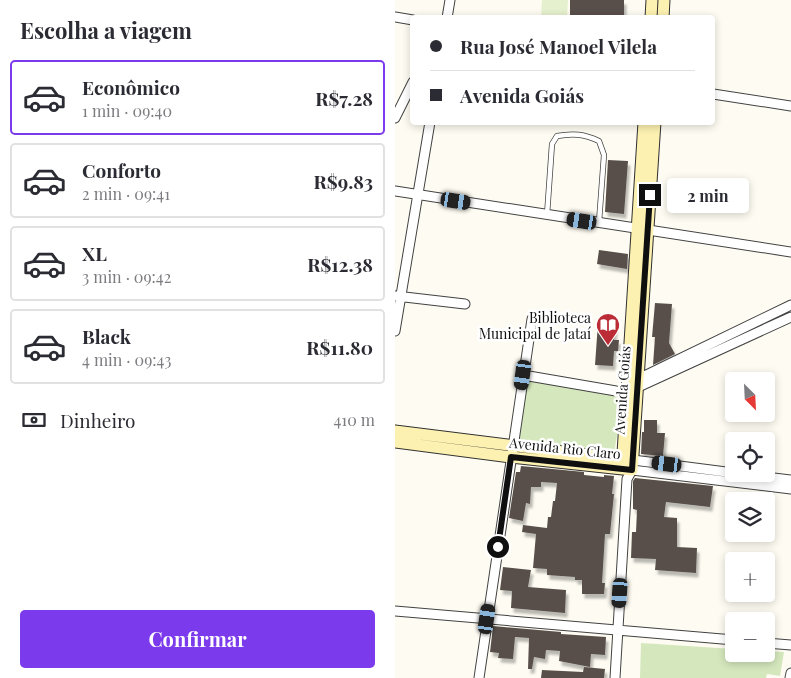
<!DOCTYPE html>
<html lang="pt">
<head>
<meta charset="utf-8">
<style>
	:root { --surface:#fff; --page:#f7f7f7; --text:#2b2b33; --muted:#7c7c81; --line:#e1e1e2; --accent:#7c3aed }
	body { margin:0; font-family:"Playfair Display",serif; background:var(--page); color:var(--text); height:100vh; display:flex; flex-direction:column; font-size:19px; white-space:nowrap }
	* { box-sizing:border-box; margin:0 }
	p { font-size:16px; color:var(--muted) }
	.icon { flex:none; width:28px; height:28px; fill:none; stroke:currentColor; stroke-width:2; stroke-linecap:round; stroke-linejoin:round }
	.map { position:relative; flex:1; overflow:hidden }
	.panel { display:flex; flex-direction:column; background:var(--surface); width:395px }
	.panel>* { flex:none }
	.guide { position:absolute; left:15px; top:15px; width:305px; height:110px; border-radius:5px; box-shadow:0 2px 8px #0003; display:grid; align-content:center; height:110px; padding:0 20px; background:var(--surface) }
	.needle { width:32px; rotate:156deg }
	.controls { position:absolute; left:330px; top:372px; display:grid; gap:10px }
	.controls a { display:grid; place-items:center; width:50px; height:50px; border-radius:5px; background:var(--surface); box-shadow:0 2px 8px #0003; font-size:25px }
	.end { position:absolute; width:22px; height:22px; margin:-11px; border:6px solid #0f0f0f; background:#fff; box-shadow:0 0 0 2px #fff }
	.from { border-radius:50% }
	.bubble { position:absolute; height:35px; border-radius:5px; background:var(--surface); box-shadow:0 2px 8px #0003; font-size:16px; font-weight:700; line-height:35px; text-align:center }
	.car { position:absolute; width:15px; height:30px; margin:-15px -8px; border-radius:6px; box-shadow:0 0 4px 1px #0007; background:linear-gradient(#222 24%,#8ab4d8 0 40%,#222 0 76%,#8ab4d8 0 86%,#222 0) }
	.guide b { display:flex; align-items:center; gap:18px; height:48px; font-size:19px }
	.guide b+b { border-top:1px solid var(--line) }
	.guide i { width:12px; height:12px; background:var(--text) }
	ul { padding:0; list-style:none }
	li { display:flex; align-items:center; gap:15px; height:75px; margin:0 10px 8px; padding:0 10px; border:2px solid var(--line); border-radius:5px }
	li div { flex:1 }
	li b { display:block; font-size:19px }
	li em { font-style:normal; font-weight:700 }
	li.on { border-color:var(--accent) }
	li>.icon { width:45px; height:45px; stroke-width:1.5 }
	h2 { padding:0 20px; font-size:22px; line-height:60px }
	.pay { display:flex; align-items:center; gap:12px; height:55px; padding:0 20px; font-size:19px }
	.pay p { margin-inline-start:auto }
	.primary-button { display:flex; gap:10px; margin-top:auto; padding:10px 20px }
	.primary-button a { flex:1; height:58px; border-radius:5px; background:var(--accent); color:#fff; font-size:20px; font-weight:700; line-height:58px; text-align:center }
	main { display:flex; flex:1; min-height:0 }
	.map>svg:first-child { display:block }
	.green { fill:#d5e8bd }
	.pitch { fill:#e5f0ce }
	.building { fill:#58504c; filter:url(#shadow) }
	.lines { fill:none; stroke-linecap:round; stroke-linejoin:round }
	.service-casing { stroke:#424242; stroke-width:6 }
	.minor-casing { stroke:#424242; stroke-width:11 }
	.secondary-casing { stroke:#313131; stroke-width:13 }
	.service { stroke:#fff; stroke-width:4.5 }
	.minor { stroke:#fff; stroke-width:9 }
	.secondary { stroke:#fcf1b0; stroke-width:11 }
	.route { stroke:#0f0f0f; stroke-width:6 }
	.labels { text-anchor:middle; dominant-baseline:central; stroke-width:5; stroke-linejoin:round; paint-order:stroke }
	.poi-label { font-size:14px; fill:#0f0f0f; stroke:#fff; text-anchor:end }
	.street-label { font-size:14px; fill:#0f0f0f; stroke:#fff }
</style>
</head>
<body>
<main>
<section class="panel">
<h2>Escolha a viagem</h2>
<ul>
<li class="on"><svg class="icon" aria-label="car" viewBox="0 0 24 24"><path d="M5 17H2v-5l4-1 3-4h7l3 4 3 1v5h-3M9 17h6M6 11h13"/><circle cx="7" cy="17" r="2"/><circle cx="17" cy="17" r="2"/></svg><div><b>Econômico</b><p>1 min · 09:40</p></div><em>R$7.28</em></li>
<li><svg class="icon" aria-label="car" viewBox="0 0 24 24"><path d="M5 17H2v-5l4-1 3-4h7l3 4 3 1v5h-3M9 17h6M6 11h13"/><circle cx="7" cy="17" r="2"/><circle cx="17" cy="17" r="2"/></svg><div><b>Conforto</b><p>2 min · 09:41</p></div><em>R$9.83</em></li>
<li><svg class="icon" aria-label="car" viewBox="0 0 24 24"><path d="M5 17H2v-5l4-1 3-4h7l3 4 3 1v5h-3M9 17h6M6 11h13"/><circle cx="7" cy="17" r="2"/><circle cx="17" cy="17" r="2"/></svg><div><b>XL</b><p>3 min · 09:42</p></div><em>R$12.38</em></li>
<li><svg class="icon" aria-label="car" viewBox="0 0 24 24"><path d="M5 17H2v-5l4-1 3-4h7l3 4 3 1v5h-3M9 17h6M6 11h13"/><circle cx="7" cy="17" r="2"/><circle cx="17" cy="17" r="2"/></svg><div><b>Black</b><p>4 min · 09:43</p></div><em>R$11.80</em></li>
</ul>
<div class="pay"><svg class="icon" aria-label="cash" viewBox="0 0 24 24"><path d="M3 7h18v10H3z"/><circle cx="12" cy="12" r="2"/></svg>Dinheiro<p>410 m</p></div>
<div class="primary-button"><a>Confirmar</a></div>
</section>
<div class="map">
<svg width="396" height="678" viewBox="0 0 396 678">
	<defs>
		<filter id="shadow"><feDropShadow dx="2.5" dy="4.5" stdDeviation="1" flood-color="#0004"/></filter>
	</defs>
	<rect width="100%" height="100%" fill="#fefcf2"/>
	<path class="green" d="M133 378 229 392 219 454 124 441Z
		M246 643 339 649V654H371V651L389 652 385 676 372 674 371 678H245Z"/>
	<path class="pitch" d="M147 0H173L172 17H146Z"/>
	<path class="building" d="M175 0H229V18H175Z
		M213 160 233 161 229 214 210 212Z
		M204 250 233 254 232 269 202 264Z
		M260 303 277 304 274 343 280 354 258 365 260 337H257Z
		M203 323 220 325 219 340H224L223 351H219L218 366 200 365Z
		M249 420H262V433H270L268 456 246 454 247 432H249Z
		M126 466 189 472V475L209 477V475L219 476 217 494H219L215 534H210L207 583H210L209 594H187V580H180V577L152 575V569L138 568 141 534 127 532 128 525 152 528 153 517H156L158 501H160L162 483 146 482V487H136L135 504 131 503 128 521 114 518 121 472H125Z
		M240 478 318 486 315 507 271 502 269 517 282 518V547L302 548 301 573 260 570 261 559 236 558 237 532H241L242 510 238 509V481Z
		M108 567 136 570 133 587 171 590 170 613 116 608 117 591 105 590Z
		M98 626 166 632V634L211 637 210 655 196 654 195 667 164 661 165 651 151 650 150 659 139 657 137 669H133L134 638 120 637 118 659 103 658 104 653 95 652Z
		M189 667 210 669 209 678H146L147 670 188 672Z"/>
	<g class="lines">
		<g class="service-casing">
			<path id="service" d="M152 215 157 144 162 136C178 133 189 134 204 141L209 155 204 222"/>
		</g>
		<g class="minor-casing">
			<path id="minor" d="M0 17 18 20
				M52 18 55 0
				M318 94 396 106
				M0 118 18 82
				M0 191 396 252
				M1 296 70 304
				M0 331 35 122
				M128 375 221 391
				M239 381 396 305
				M239 389 396 317
				M238 460 339 473
				M345 474 396 480
				M0 611 339 640
				M371 643 396 645
				M84 678 137 319
				M220 678 232 479 237 470 396 489
				M395 678 396 673"/>
		</g>
		<g class="secondary-casing">
			<path id="secondary" d="M256 18 257 0
				M268 18 269 0
				M0 431 233 460
				M0 442 116 457 237 470 260 122
				M227 469 249 122"/>
		</g>
		<use href="#service" class="service"/>
		<use href="#minor" class="minor"/>
		<use href="#secondary" class="secondary"/>
	</g>
	<g class="lines">
		<path class="route" d="M103 547 116 457 237 470 255 195"/>
	</g>
	<defs>
		<g id="library-pin" transform="scale(1.25)"><path d="M0 17L-7.5 6A9.5 9.5 0 1 1 7.5 6Z" fill="#bb2c36" stroke="#fff"/><path d="M-6-4Q-3-5.5-.7-3.5V5Q-3 3-6 4ZM6-4Q3-5.5 .7-3.5V5Q3 3 6 4Z" fill="#fff"/></g>
	</defs>
	<g fill-rule="evenodd">
		<use href="#library-pin" x="213" y="325"/>
	</g>
	<g class="labels">
		<g class="poi-label">
			<text x="196" y="317">Biblioteca<tspan x="196" dy="16">Municipal de Jataí</tspan></text>
		</g>
		<g class="street-label">
			<text transform="translate(227 390) rotate(-86)">Avenida Goiás</text>
			<text transform="translate(170 448) rotate(6)">Avenida Rio Claro</text>
		</g>
	</g>
</svg>
<div class="controls">
<a><svg class="needle" viewBox="-14 -14 28 28"><path d="M0-13l5 13h-10z" fill="#e53935"/><path d="M0 13l5-13h-10z" fill="#7c7c81"/></svg></a>
<a><svg class="icon" aria-label="locate" viewBox="0 0 24 24"><circle cx="12" cy="12" r="6"/><path d="M12 2v4M12 18v4M2 12h4M18 12h4"/></svg></a>
<a><svg class="icon" aria-label="layers" viewBox="0 0 24 24"><path d="M12 4l9 5-9 5-9-5zM3 14l9 5 9-5"/></svg></a>
<a>+</a>
<a>−</a>
</div>
<i class="end from" style="left:103px;top:547px"></i>
<i class="end" style="left:255px;top:195px"></i>
<div class="bubble" style="left:272px;top:178px;width:82px">2 min</div>
<i class="car" style="left:61px;top:201px;rotate:99deg"></i>
<i class="car" style="left:187px;top:221px;rotate:279deg"></i>
<i class="car" style="left:128px;top:375px;rotate:188deg"></i>
<i class="car" style="left:272px;top:464px;rotate:277deg"></i>
<i class="car" style="left:225px;top:593px;rotate:184deg"></i>
<i class="car" style="left:92px;top:619px;rotate:8deg"></i>
<div class="guide">
<b><i class="from"></i>Rua José Manoel Vilela</b>
<b><i></i>Avenida Goiás</b>
</div>
</div>
</main>
</body>
</html>
